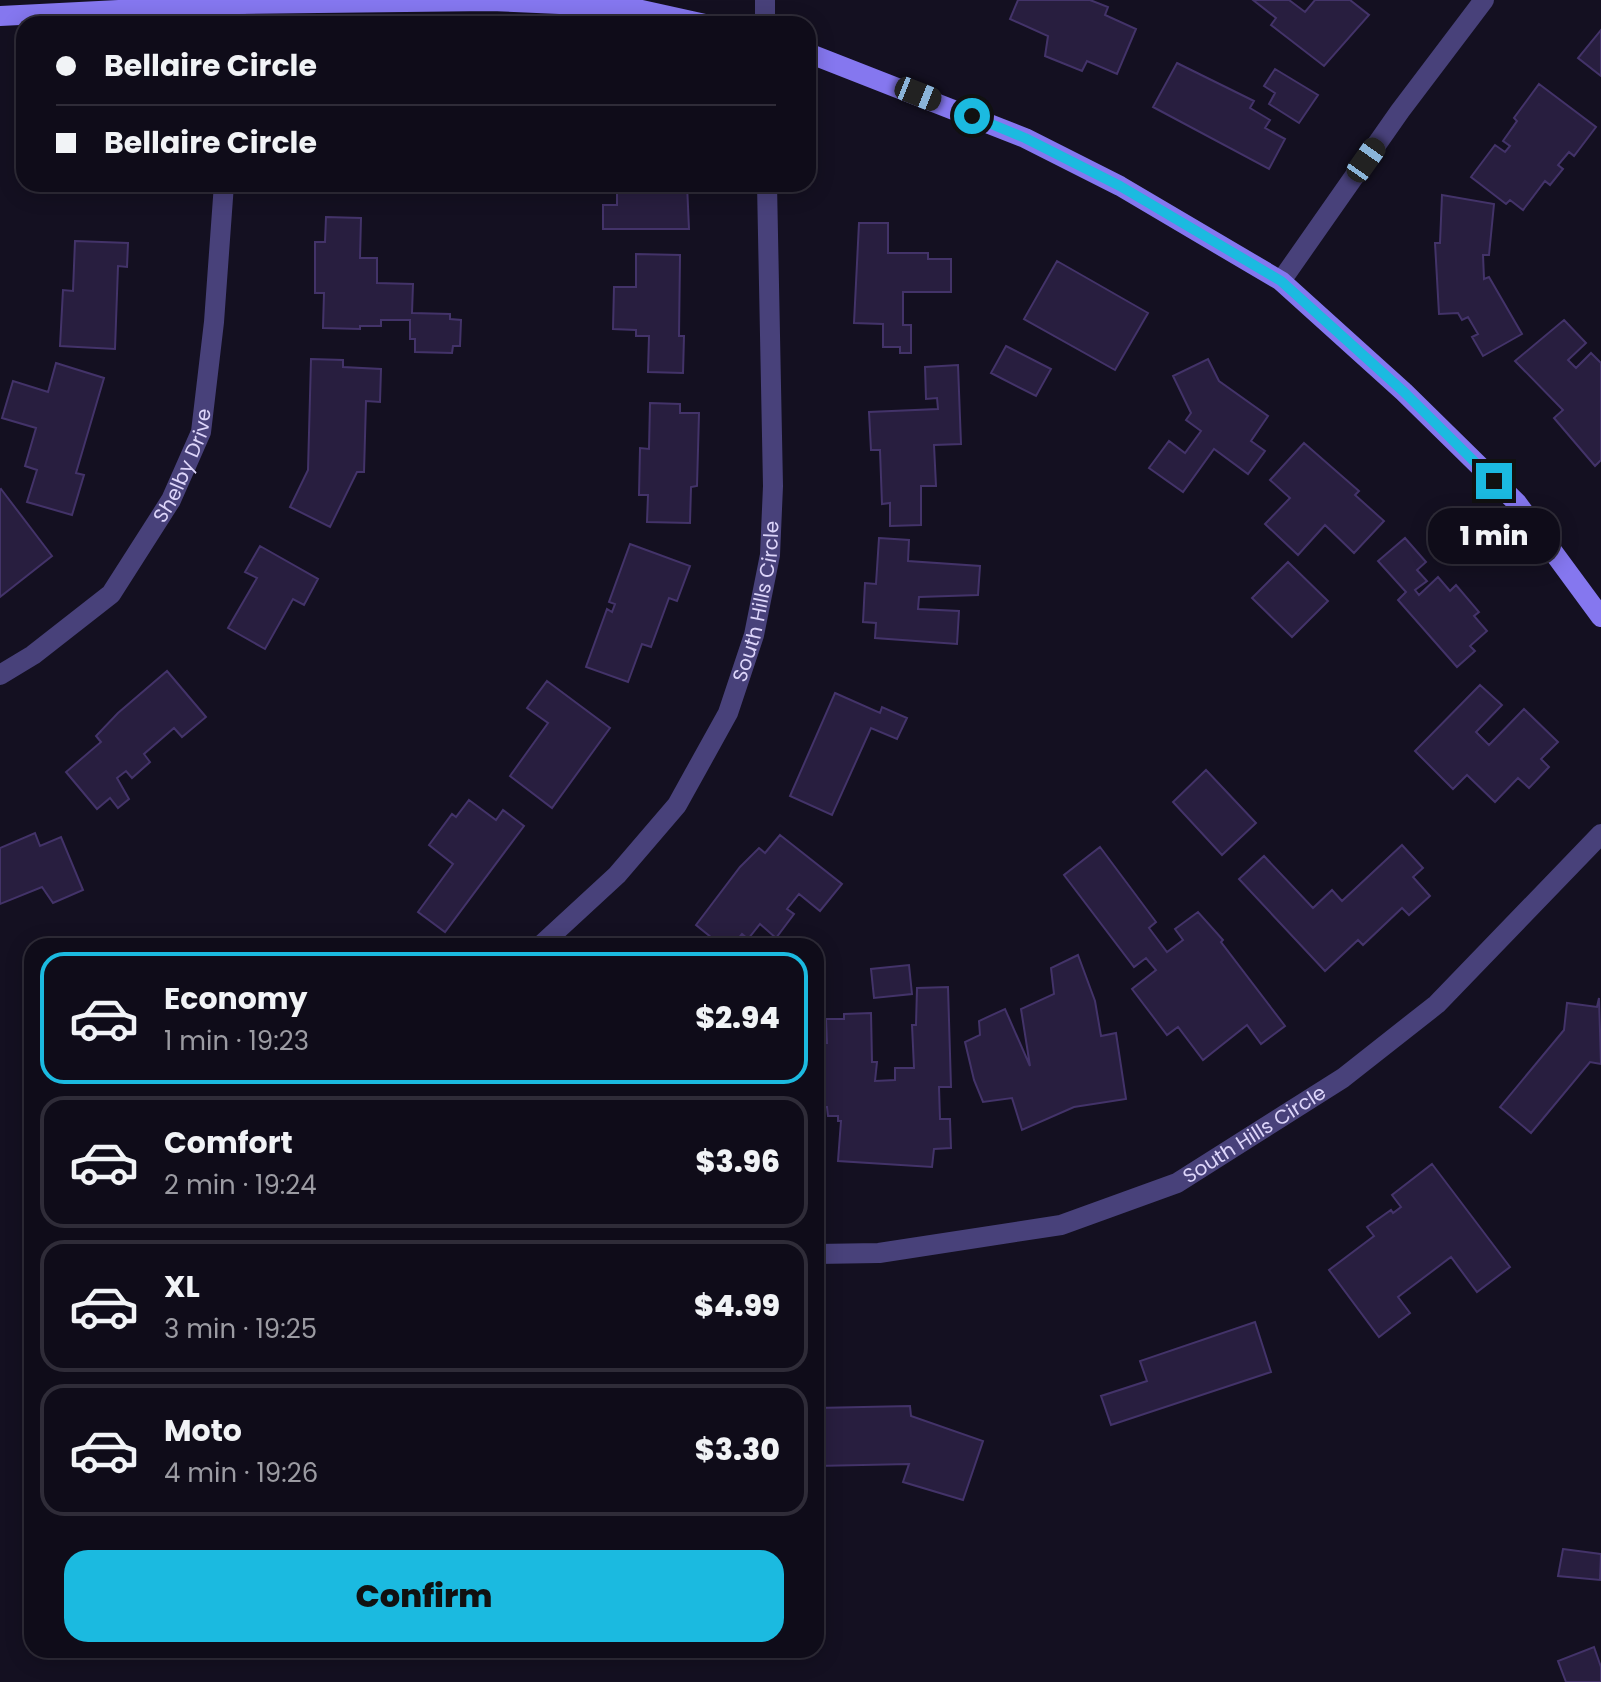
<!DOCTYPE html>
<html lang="en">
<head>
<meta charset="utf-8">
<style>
	:root { --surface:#0f0c19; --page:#181522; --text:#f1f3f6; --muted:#9b9ba2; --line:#2f2c38; --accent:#1bbae0 }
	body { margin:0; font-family:Poppins,sans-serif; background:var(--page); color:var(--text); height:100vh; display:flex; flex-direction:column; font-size:30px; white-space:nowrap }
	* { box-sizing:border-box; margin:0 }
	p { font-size:26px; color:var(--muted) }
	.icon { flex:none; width:44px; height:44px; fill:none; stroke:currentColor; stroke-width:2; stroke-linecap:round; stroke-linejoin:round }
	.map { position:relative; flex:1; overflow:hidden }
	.sheet { position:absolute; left:24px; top:938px; width:800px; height:720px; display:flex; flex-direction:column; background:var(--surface); border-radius:24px; box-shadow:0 4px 20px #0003,0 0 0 2px var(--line) }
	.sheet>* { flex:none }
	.guide { position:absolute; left:16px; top:16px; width:800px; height:176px; border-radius:24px; box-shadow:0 4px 20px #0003,0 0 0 2px var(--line); display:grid; align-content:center; height:176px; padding:0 40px; background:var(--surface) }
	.end { position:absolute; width:36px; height:36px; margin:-18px; border:10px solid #1bbae0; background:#111; box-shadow:0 0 0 4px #111 }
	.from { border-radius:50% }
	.bubble { position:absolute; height:56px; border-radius:24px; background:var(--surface); box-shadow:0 4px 20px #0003,0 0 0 2px var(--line); font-size:26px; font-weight:800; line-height:56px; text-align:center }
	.car { position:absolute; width:24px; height:48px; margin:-24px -12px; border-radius:10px; box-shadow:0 0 6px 2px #0007; background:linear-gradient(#222 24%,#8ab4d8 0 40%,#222 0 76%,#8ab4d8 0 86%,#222 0) }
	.guide b { display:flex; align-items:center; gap:28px; height:76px; font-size:30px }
	.guide b+b { border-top:2px solid var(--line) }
	.guide i { width:20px; height:20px; background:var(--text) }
	ul { padding:14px 0 0; list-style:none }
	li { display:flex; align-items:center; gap:24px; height:132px; margin:0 16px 12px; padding:0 24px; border:4px solid var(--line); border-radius:24px }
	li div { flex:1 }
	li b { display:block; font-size:30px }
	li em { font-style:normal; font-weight:800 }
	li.on { border-color:var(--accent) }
	li>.icon { width:72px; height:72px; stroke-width:1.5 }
	.primary-button { display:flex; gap:16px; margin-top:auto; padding:16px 40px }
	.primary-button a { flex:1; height:92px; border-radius:24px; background:var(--accent); color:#111; font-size:32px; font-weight:800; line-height:92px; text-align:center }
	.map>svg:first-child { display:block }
	.building { fill:#281e3f; stroke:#433369; stroke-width:2 }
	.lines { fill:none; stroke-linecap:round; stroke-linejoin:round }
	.street { stroke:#48417a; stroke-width:20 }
	.secondary { stroke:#8577ef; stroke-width:20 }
	.route { stroke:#1bbae0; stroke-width:10 }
	.labels { text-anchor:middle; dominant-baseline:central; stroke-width:6; stroke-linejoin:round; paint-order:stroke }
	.street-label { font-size:20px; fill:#ddd5fa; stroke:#141021 }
</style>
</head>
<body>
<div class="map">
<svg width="1601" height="1682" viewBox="0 0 1601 1682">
	<rect width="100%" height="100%" fill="#141021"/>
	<path class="building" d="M1018 0H1090L1108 7 1105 15 1136 29 1117 74 1087 61 1082 71 1045 56 1048 36 1010 19Z
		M1253 0H1289L1305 12 1315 0H1350L1369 15 1324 66 1271 25 1276 18Z
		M1601 30V76L1578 58Z
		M1177 63 1254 101 1250 108 1270 120 1265 128 1285 139 1269 169 1153 107Z
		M1275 69 1318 95 1299 123 1269 104 1275 93 1264 86Z
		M1539 84 1596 127 1574 156 1569 152 1558 165 1563 169 1550 185 1545 181 1523 210 1510 200 1506 204 1471 177 1495 145 1505 152 1510 146 1503 141 1517 121 1514 118Z
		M20 130 24 131V175H18Z
		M317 184H356V190L317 189Z
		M652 184H687L689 229H603V205H617V187L652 188Z
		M1442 195 1494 204 1489 255H1483L1484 279 1489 277 1522 334 1483 356 1472 337 1478 334 1468 317 1462 320 1458 313 1439 314 1435 243H1440Z
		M326 217 361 218 360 258H377V283L413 284 412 313 450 314V319L461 320 460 346H453L452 353 415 352V339H410V320H381V326H360V329L323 328 324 293H315V242H325Z
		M859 223H888V253H928V259H951V292H903V325H911V353H900V347H883V324L854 323Z
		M75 241 128 243 127 267 118 266 115 349 60 346 63 290 73 291Z
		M636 254 680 255 679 336H684L683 373 648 372 649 336H636V330L613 329 614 287H636Z
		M1057 261 1148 313 1115 370 1024 319Z
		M1564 320 1586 343 1568 360 1576 368 1591 353 1601 363V460L1595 466 1554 418 1563 410 1515 361Z
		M1006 346 1051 369 1036 396 991 373Z
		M311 359 343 360V367L381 369 380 402 366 401 364 472H357L330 527 290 507 308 470Z
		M1208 359 1219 381 1268 416 1251 441 1265 451 1248 474 1214 449 1183 492 1149 468 1169 441 1185 453 1201 431 1186 420 1191 413 1173 376Z
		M56 363 104 378 76 473 84 475 72 515 27 502 37 470 25 466 36 428 2 418 13 381 48 392Z
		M958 365 961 444 934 445 936 486H921V525L890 526V503L882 504 880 450H871L869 412 938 409 937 398 926 399 925 367Z
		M650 403 680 404V413H699L697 486 691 487 690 523 647 522 648 495H639L640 448 649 449Z
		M1304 443 1359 491 1355 495 1384 521 1354 553 1325 525 1298 555 1265 524 1290 498 1270 480Z
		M1 489 52 556 0 597V490Z
		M879 538 909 540 908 561 980 566 978 595 919 597 918 609 959 611 957 644 875 638 876 623 863 622 865 583 876 584Z
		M1405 538 1426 562 1417 570 1427 581 1415 590 1419 595 1438 577 1450 591 1456 585 1479 612 1474 616 1487 631 1470 646 1475 651 1457 667 1398 600 1406 592 1378 561Z
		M630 544 690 566 677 601 669 598 651 647 642 644 628 682 586 667 607 609 612 612 615 604 609 602Z
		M260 546 318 579 304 605 293 599 265 649 228 628 257 578 245 572Z
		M1288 562 1328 601 1292 637 1252 598Z
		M167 671 206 717 182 737 174 728 144 754 150 762 132 778 126 771 117 778 129 799 118 808 110 798 97 809 66 772 101 742 96 736 118 713Z
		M547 681 610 728 552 808 510 776 548 723 527 708Z
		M1480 685 1502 705 1476 732 1489 745 1524 709 1558 742 1541 759 1549 767 1529 788 1518 778 1495 802 1467 775 1453 789 1415 751Z
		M835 693 880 713 882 707 907 718 897 739 871 728 832 815 790 796Z
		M1206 770 1256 823 1222 855 1173 802Z
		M469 800 496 820 503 810 524 826 445 932 418 912 453 864 429 845 452 814 456 817Z
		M35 833 40 846 61 837 83 890 53 903 42 887 0 904V848Z
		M780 835 842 884 820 911 799 894 787 909 794 914 776 938 760 924 748 939 742 934 732 946H722L696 925 740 867 759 848 765 853Z
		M1402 845 1423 868 1413 877 1430 896 1409 915 1402 908 1363 945 1358 940 1325 971 1239 879 1264 856 1313 908 1332 890 1342 901Z
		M1100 847 1156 922 1149 928 1167 952 1183 940 1175 929 1198 912 1223 940 1221 942 1285 1026 1261 1044 1247 1025 1203 1060 1178 1027 1167 1035 1132 989 1156 970 1146 958 1134 967 1064 875Z
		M1078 955 1095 1001 1101 1036 1116 1033 1126 1099 1074 1107 1022 1130 1012 1098 983 1102 974 1080 965 1042 980 1035 979 1021 1005 1009 1030 1066 1021 1009 1054 994 1051 968Z
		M909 965 912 994 874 998 871 969Z
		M948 987 951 1087H939L940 1119H950L951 1148 934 1149 932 1167 838 1161 841 1121H838V1116H828L827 1107H816V1053L817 1043H827L826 1019H844V1014L871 1013 872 1062H877L875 1081 895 1080V1068H914L912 1025H916L917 988Z
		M1599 998 1601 1064 1590 1062 1531 1133 1500 1107 1564 1030 1567 1003 1597 1007Z
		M1432 1164 1510 1267 1477 1292 1451 1257 1398 1297 1410 1313 1379 1337 1329 1270 1374 1236 1367 1227 1391 1210 1393 1213 1401 1207 1392 1195Z
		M1255 1322 1271 1372 1111 1425 1101 1396 1147 1381 1140 1361Z
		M910 1406 911 1416 983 1441 963 1500 903 1482 909 1464 816 1466V1408Z
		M1563 1549 1601 1554 1600 1580 1558 1576Z
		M1594 1647 1601 1667V1682H1566L1558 1661Z"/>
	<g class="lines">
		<g class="street">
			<path d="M235 24 237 0"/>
			<path d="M765 24V0"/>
			<path d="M1281 281 1400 111 1484 0"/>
			<path id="s1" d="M0 675 33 655 111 594 171 500 201 432 214 322 224 184"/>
			<path id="s2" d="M540 946 617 875 677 805 728 713 754 635 770 555 773 486 767 184"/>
			<path id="s3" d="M816 1254 879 1253 1061 1225 1177 1183 1343 1078 1437 1004 1601 834"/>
		</g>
		<path class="secondary" d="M0 16 237 4 491 1 628 7 705 24
			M808 53 1025 138 1120 186 1281 281 1404 392 1517 503 1601 617"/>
	</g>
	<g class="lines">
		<path class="route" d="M972 116 1025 138 1120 186 1281 281 1404 392 1494 481"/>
	</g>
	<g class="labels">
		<g class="street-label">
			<text stroke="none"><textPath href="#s1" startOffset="286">Shelby Drive</textPath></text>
			<text stroke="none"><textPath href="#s2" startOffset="418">South Hills Circle</textPath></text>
			<text stroke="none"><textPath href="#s3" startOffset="462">South Hills Circle</textPath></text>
		</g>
	</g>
</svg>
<i class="end from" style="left:972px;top:116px"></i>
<i class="end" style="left:1494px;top:481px"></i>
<div class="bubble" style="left:1428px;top:508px;width:132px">1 min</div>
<i class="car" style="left:918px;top:94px;rotate:112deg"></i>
<i class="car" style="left:1366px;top:160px;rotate:35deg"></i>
<div class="guide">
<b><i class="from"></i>Bellaire Circle</b>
<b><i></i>Bellaire Circle</b>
</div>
<section class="sheet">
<ul>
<li class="on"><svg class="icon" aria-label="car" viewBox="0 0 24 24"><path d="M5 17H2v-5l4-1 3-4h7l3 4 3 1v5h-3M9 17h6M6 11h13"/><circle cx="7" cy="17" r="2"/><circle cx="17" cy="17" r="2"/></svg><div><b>Economy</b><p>1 min · 19:23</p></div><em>$2.94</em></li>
<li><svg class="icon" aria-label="car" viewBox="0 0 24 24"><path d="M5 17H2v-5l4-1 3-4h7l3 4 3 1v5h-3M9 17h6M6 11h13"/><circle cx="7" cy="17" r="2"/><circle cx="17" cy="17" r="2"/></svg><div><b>Comfort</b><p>2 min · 19:24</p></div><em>$3.96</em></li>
<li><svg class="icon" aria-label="car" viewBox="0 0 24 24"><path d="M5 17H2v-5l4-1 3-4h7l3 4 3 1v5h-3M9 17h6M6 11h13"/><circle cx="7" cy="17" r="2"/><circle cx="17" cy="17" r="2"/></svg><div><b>XL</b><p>3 min · 19:25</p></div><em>$4.99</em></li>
<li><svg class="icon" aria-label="car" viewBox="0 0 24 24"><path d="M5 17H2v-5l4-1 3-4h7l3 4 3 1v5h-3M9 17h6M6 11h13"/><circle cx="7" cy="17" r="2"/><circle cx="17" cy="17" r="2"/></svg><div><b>Moto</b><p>4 min · 19:26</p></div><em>$3.30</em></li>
</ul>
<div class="primary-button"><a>Confirm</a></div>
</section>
</div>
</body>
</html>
